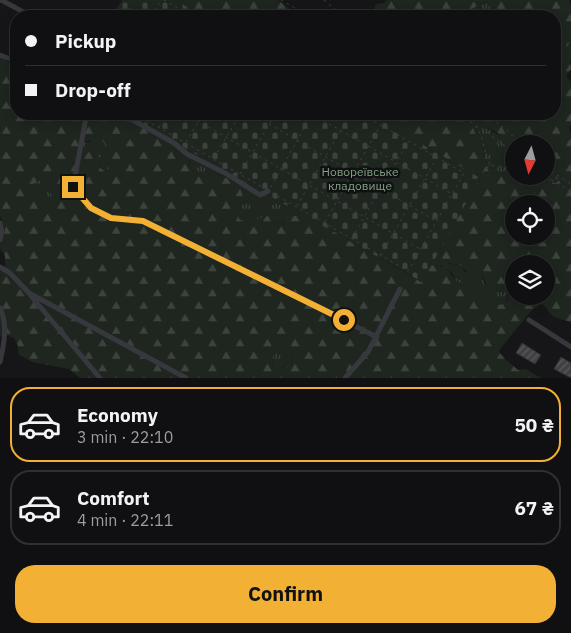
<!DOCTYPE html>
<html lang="en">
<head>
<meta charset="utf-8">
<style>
	:root { --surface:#101012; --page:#19191b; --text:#f1f3f6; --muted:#9c9d9f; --line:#303032; --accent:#f2b134 }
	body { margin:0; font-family:"IBM Plex Sans",sans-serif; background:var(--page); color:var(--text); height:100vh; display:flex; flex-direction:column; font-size:19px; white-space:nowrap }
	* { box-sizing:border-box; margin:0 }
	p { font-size:16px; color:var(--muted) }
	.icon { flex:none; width:28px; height:28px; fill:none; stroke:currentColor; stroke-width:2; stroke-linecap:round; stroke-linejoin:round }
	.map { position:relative; height:378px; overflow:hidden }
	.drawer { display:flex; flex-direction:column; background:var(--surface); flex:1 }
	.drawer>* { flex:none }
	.banner { position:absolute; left:10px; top:10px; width:551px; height:110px; border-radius:20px; box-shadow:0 2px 12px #0003,0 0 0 1px var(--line); display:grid; align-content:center; height:110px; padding:0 15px; background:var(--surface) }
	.needle { width:32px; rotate:186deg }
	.controls { position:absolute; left:505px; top:135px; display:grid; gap:10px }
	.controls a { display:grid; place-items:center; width:50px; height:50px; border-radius:50%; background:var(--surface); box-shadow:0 2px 12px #0003,0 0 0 1px var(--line); font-size:25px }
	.end { position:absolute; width:22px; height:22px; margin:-11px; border:6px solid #f2b134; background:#111; box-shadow:0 0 0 2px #111 }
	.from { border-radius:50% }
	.banner b { display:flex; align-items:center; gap:18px; height:48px; font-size:19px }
	.banner b+b { border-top:1px solid var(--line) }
	.banner i { width:12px; height:12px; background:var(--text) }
	ul { padding:9px 0 0; list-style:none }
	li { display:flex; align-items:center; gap:15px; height:75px; margin:0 10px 8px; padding:0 5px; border:2px solid var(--line); border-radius:20px }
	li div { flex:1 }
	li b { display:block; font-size:19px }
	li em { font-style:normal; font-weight:700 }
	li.active { border-color:var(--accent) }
	li>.icon { width:45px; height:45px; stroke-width:1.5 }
	.cta { display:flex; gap:10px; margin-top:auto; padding:10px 15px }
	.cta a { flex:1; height:58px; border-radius:20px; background:var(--accent); color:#111; font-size:20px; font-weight:700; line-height:58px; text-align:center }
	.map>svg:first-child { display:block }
	.grass { fill:url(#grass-tufts) }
	.forest { fill:url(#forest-firs); fill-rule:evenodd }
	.cemetery { fill:url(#cemetery-stones) }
	.building { fill:url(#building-hatch); stroke:#303034 }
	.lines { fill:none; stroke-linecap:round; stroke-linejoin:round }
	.path { stroke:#3d3f44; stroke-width:1; stroke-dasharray:2.5 4; stroke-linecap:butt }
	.minor { stroke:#37383d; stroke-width:5 }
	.route { stroke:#f2b134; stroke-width:6 }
	.labels { text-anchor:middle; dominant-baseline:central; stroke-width:5; stroke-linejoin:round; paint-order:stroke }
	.park-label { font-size:12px; fill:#7fa381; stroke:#111113 }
</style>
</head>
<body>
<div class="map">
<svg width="571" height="378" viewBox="0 0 571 378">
	<defs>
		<pattern id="grass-tufts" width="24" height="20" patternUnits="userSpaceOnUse" patternTransform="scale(1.25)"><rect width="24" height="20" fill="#1e261f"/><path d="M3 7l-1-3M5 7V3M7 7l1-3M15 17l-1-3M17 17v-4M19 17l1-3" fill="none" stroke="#3c433d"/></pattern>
		<pattern id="forest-firs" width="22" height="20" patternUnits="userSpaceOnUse" patternTransform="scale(1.25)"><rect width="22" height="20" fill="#1e261f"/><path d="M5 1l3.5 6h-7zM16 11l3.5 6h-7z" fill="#3c433d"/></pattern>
		<pattern id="cemetery-stones" width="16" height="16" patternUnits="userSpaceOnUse" patternTransform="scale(1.25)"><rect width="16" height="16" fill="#1e261f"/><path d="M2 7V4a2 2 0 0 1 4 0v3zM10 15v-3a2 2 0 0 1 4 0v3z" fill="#3c433d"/></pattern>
		<pattern id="building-hatch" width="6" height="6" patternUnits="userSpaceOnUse" patternTransform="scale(1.25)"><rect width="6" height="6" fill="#404145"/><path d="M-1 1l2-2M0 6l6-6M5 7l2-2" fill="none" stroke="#595a5e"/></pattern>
	</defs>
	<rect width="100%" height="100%" fill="#161618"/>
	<path class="grass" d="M484 2 488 3C492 12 502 14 511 16H460Z
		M558 33 571 36V61L555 62V50H557L562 40 556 38V34Z
		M460 114 474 116 490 130 501 136 506 148 514 151V176H546V174L559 180 556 183 545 180 538 189 537 193H533L525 185 491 173 488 170 484 159 483 143 475 133 471 122 458 115Z
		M97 134 100 135 110 155 111 166 106 172 99 167 100 161 85 155 83 157 81 156 83 142H89Z
		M172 140 306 216H292L277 224 271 221 268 216 245 222 239 219 238 207 229 180 219 174 208 177 196 176 189 165 190 160 178 156 175 157Z
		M38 180 45 183C51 190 53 201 44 206L40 204 41 198 33 190 34 184Z
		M442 246 441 257 449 264 460 265 465 272H481L484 283 491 289 501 292 507 287 509 292 506 303 501 305 461 284 456 281 452 273 442 266 431 265Z
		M282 347C296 347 293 357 291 367L275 372 272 367 273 354Z"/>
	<path class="forest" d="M175 0H278L294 12 304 16H203Z
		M387 0H569L571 5V36H565L558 33 556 34 557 40 568 42 569 43 567 47 560 50H555V16C537 16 496 22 488 3L484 2 460 16H380L374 9 376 4 384 3Z
		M0 57 7 59 8 63 11 65 16 64V114H125L172 140 175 157 178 156 179 152 184 150 189 154V165L196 176 208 177 219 174 240 186 243 198 238 207 239 219 245 222 268 216 271 221 277 224 292 216H306L421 282 431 265C455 267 446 275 461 284L501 305 508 300 509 292 508 287 504 291C488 293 486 284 481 272L468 273 460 265 446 263 441 257 442 246 480 178 370 114H460L458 116 471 122 475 133 483 143 484 159 488 170 491 173C502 175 528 184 533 193H537L541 182 545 180 556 183 559 180 546 174V144H514V151L506 148 501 136 498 133 486 127 474 116 464 114H555V62L570 60 571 69 566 76 571 82V124L569 128 571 133V322C564 320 555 319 550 313 546 309 547 306 541 304L531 311 500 349 499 352 505 359 518 370 526 369 541 378H80L69 369 32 362 18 354V346L14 338 6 335 0 337V269L5 268V256L0 249V244L5 230 0 216ZM97 134 100 135 110 155 111 166 106 172 99 167 100 158 92 149 86 150 83 157 81 156 83 142 92 140ZM38 180 45 183C51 190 53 201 44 206L40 204 41 198 33 190 34 184ZM514 204H546V236H514ZM514 264H546V296H514ZM282 347C296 347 293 357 291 367L275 372 272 367 273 354Z"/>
	<path class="cemetery" d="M122 0H175L203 16H112Z
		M125 114H370L480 178 422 282Z"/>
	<path class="building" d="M522 343 541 355 535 364 516 353Z
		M561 357 571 363V378L554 369Z"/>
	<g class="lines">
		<path class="path" d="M164 0 192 16
			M281 0 309 16
			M324 0 343 16
			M123 5 143 16
			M116 16 126 0
			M152 16 161 0
			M135 114 264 188
			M186 114 420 249
			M243 114H245
			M312 114 452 194
			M460 114C465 118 472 122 476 127 485 138 483 153 490 165
			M486 114 509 132 520 144
			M269 124 436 221
			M476 126 483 129 514 153
			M159 127 167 114
			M186 142 203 114
			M214 158 240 114
			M546 168 571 184
			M482 173 490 165 505 168 514 175
			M240 174 275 114
			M546 176 571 192
			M271 187 312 114
			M272 193 408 271 464 173 361 114
			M297 206 350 114
			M325 222 380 126
			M352 238 408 142
			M381 255 436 159"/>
		<path class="minor" d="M1 0 31 16
			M0 55 16 61
			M85 114V123L73 187 91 208 111 218 143 221 377 337
			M122 114 174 143 187 154 225 173 260 195 268 191
			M0 223 2 231 0 240
			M0 267 10 273 29 293 186 378
			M31 296 100 378
			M0 308C8 324 4 345 0 362
			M529 320 571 347
			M345 378 368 352 400 289"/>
	</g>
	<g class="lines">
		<path class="route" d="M73 187 91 208 111 218 143 221 344 320"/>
	</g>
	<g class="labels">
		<g class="park-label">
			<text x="360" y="171">Новореївське<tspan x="360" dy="14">кладовище</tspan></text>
		</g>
	</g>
</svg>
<div class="controls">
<a><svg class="needle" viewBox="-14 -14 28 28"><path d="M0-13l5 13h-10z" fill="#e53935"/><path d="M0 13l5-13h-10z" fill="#9c9d9f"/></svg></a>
<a><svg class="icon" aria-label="locate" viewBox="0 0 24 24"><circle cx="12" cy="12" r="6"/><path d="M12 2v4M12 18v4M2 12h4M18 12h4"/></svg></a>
<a><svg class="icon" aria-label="layers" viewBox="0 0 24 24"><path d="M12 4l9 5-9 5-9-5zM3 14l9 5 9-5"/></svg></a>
</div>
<i class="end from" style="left:344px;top:320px"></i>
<i class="end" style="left:73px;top:187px"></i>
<div class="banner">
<b><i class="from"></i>Pickup</b>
<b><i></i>Drop-off</b>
</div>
</div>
<section class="drawer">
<ul>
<li class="active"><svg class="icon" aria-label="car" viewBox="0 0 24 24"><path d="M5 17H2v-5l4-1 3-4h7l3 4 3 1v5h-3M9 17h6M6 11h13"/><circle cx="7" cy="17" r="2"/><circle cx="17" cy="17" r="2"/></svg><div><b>Economy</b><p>3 min · 22:10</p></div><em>50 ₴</em></li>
<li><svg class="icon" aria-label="car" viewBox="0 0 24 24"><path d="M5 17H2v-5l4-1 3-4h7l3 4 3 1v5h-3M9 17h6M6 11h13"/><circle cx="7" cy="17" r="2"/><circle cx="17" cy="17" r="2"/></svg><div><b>Comfort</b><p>4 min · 22:11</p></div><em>67 ₴</em></li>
</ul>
<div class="cta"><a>Confirm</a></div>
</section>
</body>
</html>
